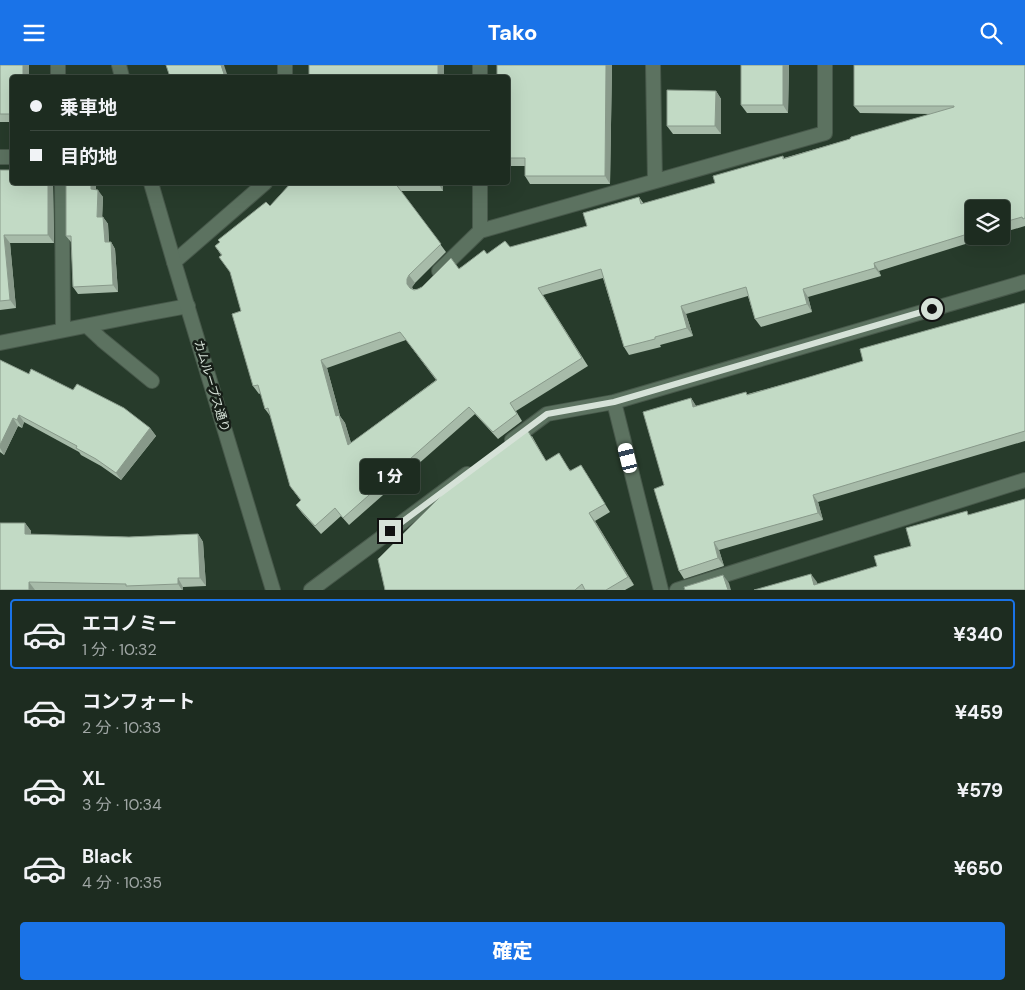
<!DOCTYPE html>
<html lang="ja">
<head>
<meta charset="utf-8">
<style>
	:root { --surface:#1d2c20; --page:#2a382d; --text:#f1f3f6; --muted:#a0a7a5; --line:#3b483e; --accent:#1a73e8 }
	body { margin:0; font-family:"DM Sans","Noto Sans JP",sans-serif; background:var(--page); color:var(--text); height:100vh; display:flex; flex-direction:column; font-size:19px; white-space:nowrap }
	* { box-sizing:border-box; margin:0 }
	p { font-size:16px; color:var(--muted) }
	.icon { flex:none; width:28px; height:28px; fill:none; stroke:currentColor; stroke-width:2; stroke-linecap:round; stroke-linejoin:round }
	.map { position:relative; height:525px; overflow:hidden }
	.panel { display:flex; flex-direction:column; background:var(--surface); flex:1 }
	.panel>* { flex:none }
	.hud { position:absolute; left:10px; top:10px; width:500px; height:110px; border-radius:5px; box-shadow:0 5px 20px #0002,0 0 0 1px var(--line); display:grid; align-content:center; height:110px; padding:0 20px; background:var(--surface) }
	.buttons { position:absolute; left:965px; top:135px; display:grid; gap:10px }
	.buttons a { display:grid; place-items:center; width:45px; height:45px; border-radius:5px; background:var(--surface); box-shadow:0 5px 20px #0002,0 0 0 1px var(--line); font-size:25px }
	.end { position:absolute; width:22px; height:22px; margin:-11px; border:6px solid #d6e2d8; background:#111; box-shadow:0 0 0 2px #111 }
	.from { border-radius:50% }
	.bubble { position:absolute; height:35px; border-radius:5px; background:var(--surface); box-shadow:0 5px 20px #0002,0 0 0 1px var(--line); font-size:16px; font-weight:800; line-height:35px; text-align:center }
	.car { position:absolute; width:15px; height:30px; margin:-15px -8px; border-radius:6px; box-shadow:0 0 4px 1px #0007; background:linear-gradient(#fff 24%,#345 0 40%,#fff 0 76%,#345 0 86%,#fff 0) }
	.hud b { display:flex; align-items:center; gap:18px; height:48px; font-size:19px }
	.hud b+b { border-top:1px solid var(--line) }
	.hud i { width:12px; height:12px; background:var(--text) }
	ul { padding:9px 0 0; list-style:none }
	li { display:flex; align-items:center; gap:15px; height:70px; margin:0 10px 8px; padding:0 10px; border:2px solid transparent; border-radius:5px }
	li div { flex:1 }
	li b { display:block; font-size:19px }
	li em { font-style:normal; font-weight:800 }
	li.selected { border-color:var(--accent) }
	li>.icon { width:45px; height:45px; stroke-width:1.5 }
	.button { display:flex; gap:10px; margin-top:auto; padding:10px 20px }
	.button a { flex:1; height:58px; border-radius:5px; background:var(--accent); color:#fff; font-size:20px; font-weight:800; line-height:58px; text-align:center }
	header { display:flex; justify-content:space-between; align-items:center; height:65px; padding:0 20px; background:var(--accent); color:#fff; font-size:22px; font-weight:800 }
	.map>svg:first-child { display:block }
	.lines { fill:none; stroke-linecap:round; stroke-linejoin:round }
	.minor-casing { stroke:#47584a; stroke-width:16 }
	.tertiary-casing { stroke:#47584a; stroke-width:16 }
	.minor { stroke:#5c7260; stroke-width:14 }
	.tertiary { stroke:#5c7260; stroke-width:14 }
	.wall { fill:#a7bba9; fill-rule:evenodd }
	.shaded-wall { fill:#88998a }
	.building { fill:#c2dac5; stroke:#88998a; fill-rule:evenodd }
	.route { stroke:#d6e2d8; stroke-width:6 }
	.labels { text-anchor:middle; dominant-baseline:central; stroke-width:5; stroke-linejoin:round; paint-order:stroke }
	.street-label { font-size:12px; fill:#d6e2d8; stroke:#171f18 }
</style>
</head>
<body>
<header><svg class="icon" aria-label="menu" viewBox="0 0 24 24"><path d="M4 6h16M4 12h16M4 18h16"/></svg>Tako<svg class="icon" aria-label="search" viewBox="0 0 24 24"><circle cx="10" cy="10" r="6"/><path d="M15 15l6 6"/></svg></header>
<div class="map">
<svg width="1025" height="525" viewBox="0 0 1025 525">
	<rect width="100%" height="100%" fill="#273b2b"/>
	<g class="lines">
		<g class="minor-casing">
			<path id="minor" d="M58 0V12
				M285 0V12
				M480 0V12
				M653 0 655 116
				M0 92H12
				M62 118 63 265
				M480 118V166L825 68V0
				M174 197 265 118
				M439 206 480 166
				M87 261 102 275 152 316
				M0 278 145 249 188 241
				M614 337 661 525
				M512 375 547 349 614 337 1025 217
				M311 525 467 409
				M677 525 1025 415"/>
		</g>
		<g class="tertiary-casing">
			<path id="tertiary" d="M119 0 122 12
				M151 118 174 197 273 525"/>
		</g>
		<use href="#minor" class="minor"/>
		<use href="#tertiary" class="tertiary"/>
	</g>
	<path class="wall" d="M0 0H29V12H12V57H0Z
		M497 0H612L610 119H530L525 111V101H508V12Z
		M789 0 788 48H747L741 40Z
		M1025 0V161L1001 168V144H974V171H991L879 206 881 211 808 232 812 247 761 262 755 254 748 231 686 249 693 271 660 280 661 282 629 290 624 282 603 213 543 230 588 301 516 346 522 356 498 374 475 349 349 460 341 451 321 469 302 448 296 440 301 436 290 421 271 352 265 344 261 328 259 329 253 321 241 246 231 208 221 190 215 181 270 141 291 118H443V126H401L446 187 415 218 412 222 413 224H418L487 189 587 161 639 132 644 139 715 118 783 91 784 93 850 74 931 49 860 48 854 41ZM406 275 436 315 351 378 345 358 340 351 327 303Z
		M716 26 721 34V69H673L667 61Z
		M0 105 12 118H53L54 178H10L16 243 0 245Z
		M66 118H96V125L103 132 102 152H103L108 159 109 177H111L115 184 118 227 78 229 73 222 71 177 66 171Z
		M1025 238V376L818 437 823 455 719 485 724 501 684 514 679 506 664 420 691 333 696 341 748 329 806 313 863 296Z
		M0 295 29 309 73 325 150 363 156 371 121 415 101 401 81 390 79 387 24 357 22 363 18 361 4 390 0 387Z
		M532 371 546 396 571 405 586 408 610 447 595 456 634 520 625 525H385Z
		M25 458 31 466V470L129 472 198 469 203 477 206 521 183 522V525H0Z"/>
	<path class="shaded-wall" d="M23 0H29V12H23Z
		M221 0H224L228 12H225Z
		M438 0H444V12H438Z
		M606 0H612L610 119 605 111Z
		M783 0H789L788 48 783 40Z
		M716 26 721 34V69L715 61Z
		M48 118H53L54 178 48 170Z
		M91 118H96V131L91 124Z
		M438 118H443V126Z
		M98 125 103 132 102 159 97 152Z
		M103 152 108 159 109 184 105 177Z
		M4 170 10 178 16 243 10 235Z
		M111 177 115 184 118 227 113 220Z
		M874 198 879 206 881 211 875 203Z
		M409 210 415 218 412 222 413 227 407 219V214Z
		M803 224 808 232 812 247 807 239Z
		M681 241 686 249 693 271 687 263Z
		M321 295 327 303 340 351 345 358 354 388 348 380 336 351Z
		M691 333 696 341 693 342Z
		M19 350 24 357 22 363 17 355Z
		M13 353 18 361 4 390 0 383V380Z
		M150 363 156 371 121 415 116 408Z
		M813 430 818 437 823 455 818 448Z
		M589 448 595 456 634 520 628 512Z
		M25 458 31 466V478L25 469Z
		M198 469 203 477 206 521 200 513Z
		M714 477 719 485 724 501 718 493Z
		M811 509 817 517 819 525 814 520Z
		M723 510 729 518 731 525H728Z
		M178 513 183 522V525H182L178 519Z
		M29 517 35 525H29Z"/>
	<path class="building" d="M0 0H23V12H12V49H0Z
		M166 0H221L225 12H170Z
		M309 0H438V12H309Z
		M497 0H606L605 111H525V93H508V12H497Z
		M741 0H783V40H741Z
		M854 0H1025V153L1023 154 1022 152 1001 158V144H974V167L874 198 875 203 803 224 807 239 755 254 746 222 681 241 687 263 655 272V274L624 282 601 204 538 223 582 293 510 338 517 349 493 367 469 342 343 453 335 443 315 461 296 440 301 435 290 421 268 343 265 344 258 320 253 321 232 249 241 246 230 207 219 192 222 190 215 181 220 177 218 175 266 137 270 141 291 118H438H395L441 179 409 210 407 214V219L410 223 414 225 418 224 422 222 451 193 459 204 484 185 487 189 505 176 510 182 587 161 583 148 639 132 641 139 715 118 713 111 783 91V94L850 74 851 72 954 42V41H854ZM400 267 437 315 348 380 339 350 336 351 321 295Z
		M667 25 716 26 715 61H667Z
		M0 105H12V118H48V170H4L10 235 0 236Z
		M66 118H91V124L98 125 97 152H103L105 177H111L113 220 73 222 71 171H66Z
		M1025 238V366L813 430 818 448 714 477 718 493 679 506 654 424 664 420 643 347 691 333 693 342 746 327 747 330 806 313 863 296 860 284Z
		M0 295 29 309 31 304 73 325 77 319 124 343 150 363 116 408 96 394 76 383 77 381 19 350 17 355 13 353 0 380Z
		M526 363 546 396 559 388 570 406 581 400 605 439 589 448 628 512 606 525H585L582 519 575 525H385L378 494 458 414Z
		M1025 434V525H754L811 509 814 520 877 501 874 491 911 481 906 463 967 446 968 450Z
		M0 458H25V469L129 472 198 469 200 513H178V519L126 521V519L29 517V525H0Z
		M723 510 728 525H685L684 522Z"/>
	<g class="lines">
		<path class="route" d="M390 466 547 349 614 337 932 244"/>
	</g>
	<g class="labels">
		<g class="street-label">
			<text transform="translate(212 321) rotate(73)">カムループス通り</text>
		</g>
	</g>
</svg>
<div class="buttons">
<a><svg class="icon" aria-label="layers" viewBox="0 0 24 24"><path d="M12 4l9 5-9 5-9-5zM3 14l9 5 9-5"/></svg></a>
</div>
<i class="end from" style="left:932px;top:244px"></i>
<i class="end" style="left:390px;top:466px"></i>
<div class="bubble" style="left:360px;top:394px;width:60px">1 分</div>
<i class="car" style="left:628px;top:393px;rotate:346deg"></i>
<div class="hud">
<b><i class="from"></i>乗車地</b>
<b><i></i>目的地</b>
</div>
</div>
<section class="panel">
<ul>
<li class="selected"><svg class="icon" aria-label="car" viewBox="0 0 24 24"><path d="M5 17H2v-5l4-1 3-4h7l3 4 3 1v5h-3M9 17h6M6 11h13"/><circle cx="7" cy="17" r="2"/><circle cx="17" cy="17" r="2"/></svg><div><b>エコノミー</b><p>1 分 · 10:32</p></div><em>¥340</em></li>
<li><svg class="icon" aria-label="car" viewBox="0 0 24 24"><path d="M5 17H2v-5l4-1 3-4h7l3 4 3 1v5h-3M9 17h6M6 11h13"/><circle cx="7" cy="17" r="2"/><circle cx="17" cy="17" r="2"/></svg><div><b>コンフォート</b><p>2 分 · 10:33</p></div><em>¥459</em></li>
<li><svg class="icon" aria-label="car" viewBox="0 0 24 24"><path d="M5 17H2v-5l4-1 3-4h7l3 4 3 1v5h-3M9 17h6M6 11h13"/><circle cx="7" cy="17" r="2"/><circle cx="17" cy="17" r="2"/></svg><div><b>XL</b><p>3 分 · 10:34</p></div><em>¥579</em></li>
<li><svg class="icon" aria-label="car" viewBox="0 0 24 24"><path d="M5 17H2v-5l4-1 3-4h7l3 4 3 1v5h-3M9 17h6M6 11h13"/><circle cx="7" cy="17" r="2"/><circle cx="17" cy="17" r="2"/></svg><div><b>Black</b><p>4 分 · 10:35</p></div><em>¥650</em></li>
</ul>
<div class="button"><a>確定</a></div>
</section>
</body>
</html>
